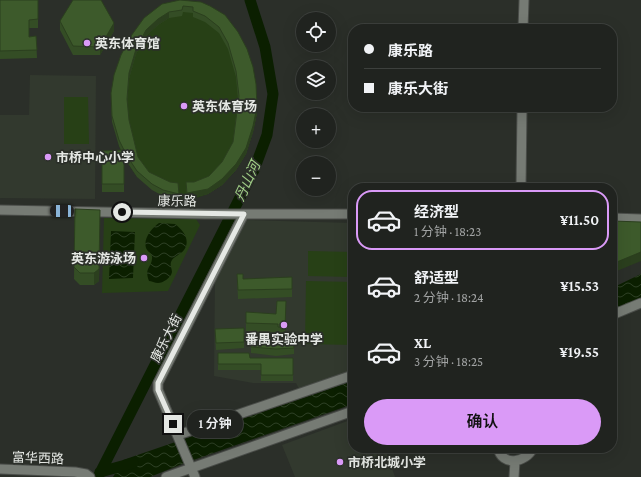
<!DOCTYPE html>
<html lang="zh">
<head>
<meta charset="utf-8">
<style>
	:root { --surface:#20231f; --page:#2d2f2c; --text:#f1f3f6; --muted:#a2a4a4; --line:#3d403d; --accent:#da9af7 }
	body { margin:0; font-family:"Crimson Pro","Noto Sans SC",serif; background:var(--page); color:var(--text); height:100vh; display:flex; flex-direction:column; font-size:15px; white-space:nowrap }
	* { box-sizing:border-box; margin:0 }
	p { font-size:13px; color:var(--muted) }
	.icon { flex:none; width:22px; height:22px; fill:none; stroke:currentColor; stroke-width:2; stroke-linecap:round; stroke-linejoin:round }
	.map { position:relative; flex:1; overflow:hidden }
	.drawer { position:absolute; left:348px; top:183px; width:269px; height:270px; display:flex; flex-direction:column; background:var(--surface); border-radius:16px; box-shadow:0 4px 16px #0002,0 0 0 1px var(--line) }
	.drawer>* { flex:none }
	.top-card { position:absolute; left:348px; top:24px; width:269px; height:88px; border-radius:16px; box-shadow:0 4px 16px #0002,0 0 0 1px var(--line); display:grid; align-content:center; height:88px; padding:0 16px; background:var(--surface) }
	.fabs { position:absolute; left:296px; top:12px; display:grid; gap:8px }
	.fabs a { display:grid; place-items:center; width:40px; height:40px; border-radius:50%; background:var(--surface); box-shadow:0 4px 16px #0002,0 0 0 1px var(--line); font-size:20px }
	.end { position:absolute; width:18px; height:18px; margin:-9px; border:5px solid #e5e8e4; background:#111; box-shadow:0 0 0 2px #111 }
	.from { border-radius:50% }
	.bubble { position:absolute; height:28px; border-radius:14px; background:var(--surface); box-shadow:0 4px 16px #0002,0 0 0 1px var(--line); font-size:13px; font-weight:600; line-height:28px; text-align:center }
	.car { position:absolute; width:12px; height:24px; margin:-12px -6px; border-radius:5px; box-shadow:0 0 3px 1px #0007; background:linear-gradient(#222 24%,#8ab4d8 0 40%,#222 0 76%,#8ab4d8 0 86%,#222 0) }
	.top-card b { display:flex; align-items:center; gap:14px; height:38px; font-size:15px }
	.top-card b+b { border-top:1px solid var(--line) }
	.top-card i { width:10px; height:10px; background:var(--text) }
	ul { padding:7px 0 0; list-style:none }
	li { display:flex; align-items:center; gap:12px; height:60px; margin:0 8px 6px; padding:0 8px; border:2px solid transparent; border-radius:16px }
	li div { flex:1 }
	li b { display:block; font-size:15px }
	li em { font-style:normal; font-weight:600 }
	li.selected { border-color:var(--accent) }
	li>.icon { width:36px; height:36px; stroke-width:1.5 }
	.primary-button { display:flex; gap:8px; margin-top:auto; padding:8px 16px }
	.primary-button a { flex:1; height:46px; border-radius:24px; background:var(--accent); color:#111; font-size:16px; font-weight:600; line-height:46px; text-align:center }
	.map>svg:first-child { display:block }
	.built { fill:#32392e }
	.pitch { fill:#274016 }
	.water { fill:url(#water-waves) }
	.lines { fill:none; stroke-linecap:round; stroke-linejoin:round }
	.river { stroke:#0b1f00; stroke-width:11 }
	.minor-casing { stroke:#4a4d49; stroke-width:11 }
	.minor { stroke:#767b74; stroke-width:9 }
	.wall { fill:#344d25 }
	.shaded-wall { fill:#2b3f1e }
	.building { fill:#3d5a2b; stroke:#2b3f1e }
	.route { stroke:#e5e8e4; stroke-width:5 }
	.poi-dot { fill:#da9af7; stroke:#2b2f29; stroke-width:1.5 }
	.labels { text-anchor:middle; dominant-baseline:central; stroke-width:3.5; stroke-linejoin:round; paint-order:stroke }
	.poi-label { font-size:13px; font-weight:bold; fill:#e5e8e4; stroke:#2b2f29; text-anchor:start }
	.street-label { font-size:13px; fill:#e5e8e4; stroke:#2b2f29 }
	.water-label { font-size:14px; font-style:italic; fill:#a0ce86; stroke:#2b2f29 }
</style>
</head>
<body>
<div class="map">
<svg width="641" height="477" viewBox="0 0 641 477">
	<defs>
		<pattern id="water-waves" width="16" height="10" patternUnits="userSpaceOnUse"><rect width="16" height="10" fill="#0b1f00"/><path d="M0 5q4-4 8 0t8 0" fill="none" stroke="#2e4025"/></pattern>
	</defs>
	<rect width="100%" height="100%" fill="#2b2f29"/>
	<path class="built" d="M30 75 96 76 95 199 0 198V115H29Z
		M244 220 353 223V373L300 391 296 383H253L214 376 215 276Z
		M353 419V448H385L395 477H295L282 445Z"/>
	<path class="pitch" d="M162 10 210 12 256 90 257 113 253 132 246 154 236 170 222 185 208 194 196 198 179 200 137 177 127 162 119 146 114 81Z
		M64 97H88L89 144H64Z
		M104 218 196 219 200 225 168 291 102 293Z
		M308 251 353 252V277L308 276Z
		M306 281 353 282V345L305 344Z"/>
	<path class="water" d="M159 223 175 224C183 230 191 240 184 250 181 254 175 256 172 260 169 265 172 268 172 272 171 278 163 283 158 283 155 283 151 281 149 281 144 268 151 268 152 259 153 253 148 253 146 248 143 238 152 228 159 223Z
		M111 231 135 232 133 278 109 279Z
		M641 274V298L612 312V288Z
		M353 381V404L182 464 150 477H113L123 460Z"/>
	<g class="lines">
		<path class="river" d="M100 472 133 463
			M98 477 254 170 267 135 273 94 265 47 250 0"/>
		<g class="minor-casing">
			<path id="minor" d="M523 29 524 0
				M521 188 522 107
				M0 210 205 214H353
				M612 218 641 219
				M612 315 641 303
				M178 435 353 375
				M498 448C502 467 526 463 533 448
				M0 469 75 472 86 474 90 477
				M166 477 353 411
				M195 477 158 390V383L244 214
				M514 477 515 461"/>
		</g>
		<use href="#minor" class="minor"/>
	</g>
	<path class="wall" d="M0 0H38V28H29V37L36 36 37 58 0 59Z
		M180 0 225 15 257 113 253 132 246 154 236 170 222 185 208 194 187 199 186 182H194L209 176 222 162 233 142 238 99 236 77 228 49 219 33 205 22 193 17V13L183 12 182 16 169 18 158 25 146 36 136 54 129 79 127 102 129 120 138 157 149 172 179 194V200L163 196 152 190 137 177 127 162 124 156V192H102V151L121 150 119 146 112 122 111 99 121 55Z
		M60 21 114 31 100 55H73L60 30Z
		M75 209 100 222 99 281 94 285H80L74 279Z
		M237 274 243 279 292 289V297L238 299Z
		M286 310 285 335H278V333L246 331V323L276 314Z
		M215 329 244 342V348L216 350Z
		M251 339 294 348V354L276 356 251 353Z
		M218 353 250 358H293V381H261V370H218Z
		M353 355V369H352L350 362V356Z"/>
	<path class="shaded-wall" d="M169 12V18L158 25 146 36 136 54 129 79 127 105 129 73 136 49 146 30 158 19Z
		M114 23V31L100 55V47Z
		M257 107V113L253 132 246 154 236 170 222 185 208 194 187 199V193L208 189Z
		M100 210 99 281 94 285V273Z
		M641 252V261L612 273V264Z
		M286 301V310L285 335V327Z"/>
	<path class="building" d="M0 0H38V19L29 20V37L36 36 37 50 0 51Z
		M73 0H101L114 23 100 47 73 46 60 21Z
		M180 0 201 2 210 6 225 15 238 32 247 49 253 67 256 84 257 107 253 126 246 148 236 164 222 179 208 189 187 193 186 182H194L209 176 222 162 233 142 239 96 236 71 228 43 219 27 205 16 193 11V7L183 6 182 10 169 12 158 19 146 30 136 49 129 73 127 99 129 120 138 157 149 172 170 182 178 183 179 194 163 190 152 184 137 171 127 156 119 140 112 116 111 93 114 75 121 55 131 36 144 18 162 4Z
		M124 150V184H102V151Z
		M75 209 100 210 99 269 94 273H80L74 267Z
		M612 221 641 222V252L612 264Z
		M237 274H243V279L292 277V289L238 290Z
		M277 301H286L285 327H278V324L246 323V312L276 314Z
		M244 328V342L216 343 215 329Z
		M293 338 294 348 276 349 251 347V339L273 341Z
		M218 353H249L250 358H293V375H261V364H218Z
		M353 355V363H352L350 356Z"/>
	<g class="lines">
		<path class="route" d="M122 212 244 214 158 383V390L173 424"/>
	</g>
	<g class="poi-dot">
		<circle cx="87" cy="43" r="4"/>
		<circle cx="184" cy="106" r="4"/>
		<circle cx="48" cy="157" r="4"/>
		<circle cx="144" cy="258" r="4"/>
		<circle cx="284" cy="325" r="4"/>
		<circle cx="340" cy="462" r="4"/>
	</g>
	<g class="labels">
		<g class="poi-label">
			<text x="95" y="43">英东体育馆</text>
			<text x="192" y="106">英东体育场</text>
			<text x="56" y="157">市桥中心小学</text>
			<text x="136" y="258" text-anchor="end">英东游泳场</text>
			<text x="284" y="339" text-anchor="middle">番禺实验中学</text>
			<text x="348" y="462">市桥北城小学</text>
		</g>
		<g class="street-label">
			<text transform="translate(177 201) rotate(1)">康乐路</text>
			<text transform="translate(166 338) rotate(-63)">康乐大街</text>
			<text transform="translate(38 458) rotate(2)">富华西路</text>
		</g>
		<g class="water-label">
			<text transform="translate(247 181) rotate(-65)">丹山河</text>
		</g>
	</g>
</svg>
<div class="fabs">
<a><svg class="icon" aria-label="locate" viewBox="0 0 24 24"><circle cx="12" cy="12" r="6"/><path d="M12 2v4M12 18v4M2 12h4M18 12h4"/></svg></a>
<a><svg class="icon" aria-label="layers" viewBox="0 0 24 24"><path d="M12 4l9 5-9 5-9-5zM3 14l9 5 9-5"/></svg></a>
<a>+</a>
<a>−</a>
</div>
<i class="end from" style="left:122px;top:212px"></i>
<i class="end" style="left:173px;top:424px"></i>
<div class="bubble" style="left:187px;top:410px;width:56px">1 分钟</div>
<i class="car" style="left:62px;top:211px;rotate:271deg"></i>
<div class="top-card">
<b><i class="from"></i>康乐路</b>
<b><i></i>康乐大街</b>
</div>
<section class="drawer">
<ul>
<li class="selected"><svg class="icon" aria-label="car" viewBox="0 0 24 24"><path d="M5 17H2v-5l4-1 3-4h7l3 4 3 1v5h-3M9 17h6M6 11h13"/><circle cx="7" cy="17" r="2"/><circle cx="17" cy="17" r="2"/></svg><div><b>经济型</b><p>1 分钟 · 18:23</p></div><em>¥11.50</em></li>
<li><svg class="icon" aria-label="car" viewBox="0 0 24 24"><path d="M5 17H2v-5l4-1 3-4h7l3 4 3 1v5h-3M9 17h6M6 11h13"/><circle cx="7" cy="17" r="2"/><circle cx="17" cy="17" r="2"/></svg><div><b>舒适型</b><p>2 分钟 · 18:24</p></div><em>¥15.53</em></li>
<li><svg class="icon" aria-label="car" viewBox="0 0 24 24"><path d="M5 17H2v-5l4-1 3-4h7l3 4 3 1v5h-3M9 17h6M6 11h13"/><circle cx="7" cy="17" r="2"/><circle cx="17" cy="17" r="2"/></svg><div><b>XL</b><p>3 分钟 · 18:25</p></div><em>¥19.55</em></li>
</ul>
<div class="primary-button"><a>确认</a></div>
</section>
</div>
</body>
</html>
